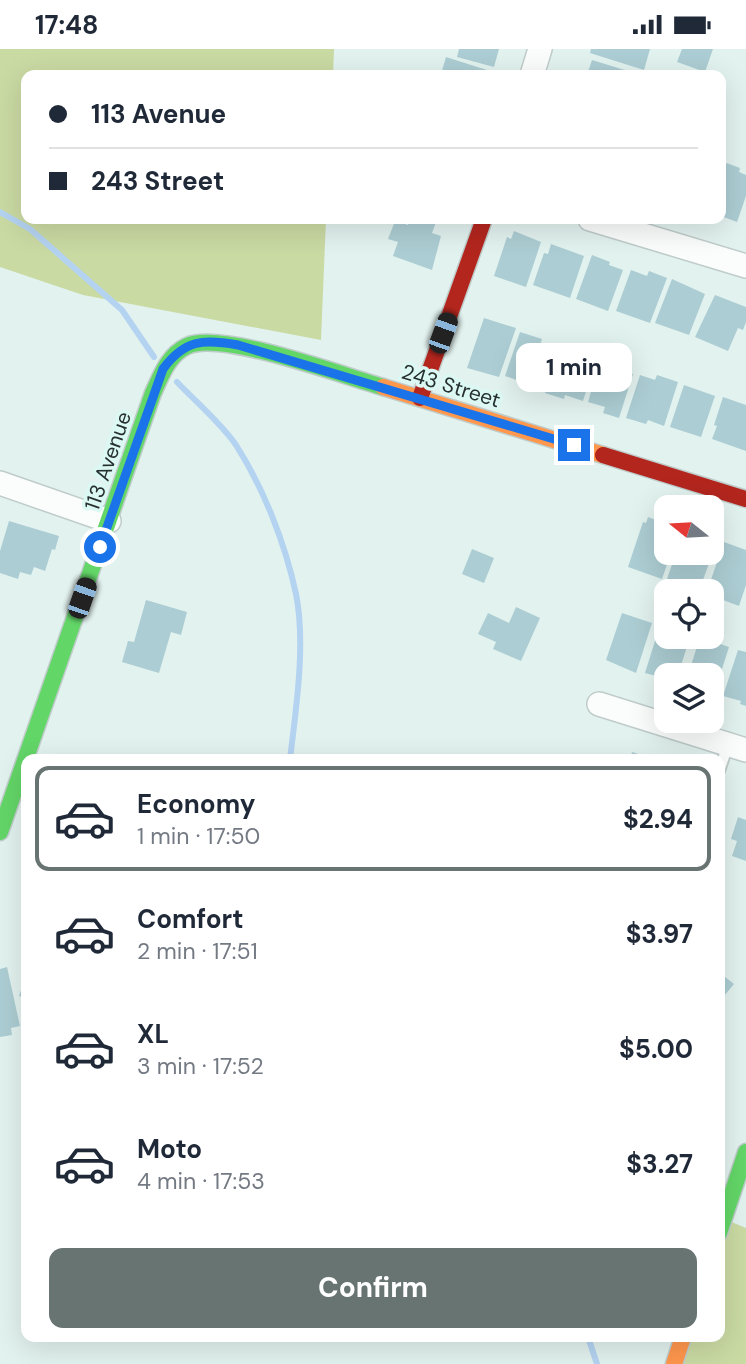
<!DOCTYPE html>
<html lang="en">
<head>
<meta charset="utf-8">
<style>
	:root { --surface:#fff; --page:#f2f2f3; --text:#1f2937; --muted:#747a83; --line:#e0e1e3; --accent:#687472 }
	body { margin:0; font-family:"DM Sans",sans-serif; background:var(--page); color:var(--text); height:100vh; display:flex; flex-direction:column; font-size:26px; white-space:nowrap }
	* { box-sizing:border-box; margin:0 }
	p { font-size:23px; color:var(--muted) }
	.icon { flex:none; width:38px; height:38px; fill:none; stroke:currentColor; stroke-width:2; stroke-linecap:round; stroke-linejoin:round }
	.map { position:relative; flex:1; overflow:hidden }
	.sheet { position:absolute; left:21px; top:705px; width:704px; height:588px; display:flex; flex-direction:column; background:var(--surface); border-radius:14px; box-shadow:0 7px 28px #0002 }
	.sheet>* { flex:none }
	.hud { position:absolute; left:21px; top:21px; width:705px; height:154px; border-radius:14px; box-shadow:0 7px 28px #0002; display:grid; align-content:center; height:154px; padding:0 28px; background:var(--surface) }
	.needle { width:46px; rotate:288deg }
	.controls { position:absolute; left:654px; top:446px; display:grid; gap:14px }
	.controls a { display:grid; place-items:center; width:70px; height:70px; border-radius:14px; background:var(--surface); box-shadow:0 7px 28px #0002; font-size:35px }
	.end { position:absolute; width:32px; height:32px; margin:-16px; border:9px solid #1a73e8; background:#fff; box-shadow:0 0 0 4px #fff }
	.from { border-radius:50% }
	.bubble { position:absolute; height:49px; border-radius:14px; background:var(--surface); box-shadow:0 7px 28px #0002; font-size:23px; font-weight:700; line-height:49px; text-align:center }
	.car { position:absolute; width:21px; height:42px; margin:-21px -10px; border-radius:9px; box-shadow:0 0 5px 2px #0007; background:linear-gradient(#222 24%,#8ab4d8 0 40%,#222 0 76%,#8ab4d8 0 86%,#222 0) }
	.hud b { display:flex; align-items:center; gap:24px; height:66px; font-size:26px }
	.hud b+b { border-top:2px solid var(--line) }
	.hud i { width:18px; height:18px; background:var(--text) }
	ul { padding:12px 0 0; list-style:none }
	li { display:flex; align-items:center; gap:21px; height:105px; margin:0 14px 10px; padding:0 14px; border:4px solid transparent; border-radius:14px }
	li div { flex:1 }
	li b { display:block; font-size:26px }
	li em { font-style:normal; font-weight:700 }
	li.current { border-color:var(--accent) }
	li>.icon { width:63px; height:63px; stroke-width:1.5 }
	.button { display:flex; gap:14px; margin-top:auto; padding:14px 28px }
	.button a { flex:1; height:80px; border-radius:14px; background:var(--accent); color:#fff; font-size:28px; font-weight:700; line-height:80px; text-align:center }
	.status { display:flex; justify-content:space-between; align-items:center; height:49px; padding:0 35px; background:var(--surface); direction:ltr }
	.status svg { height:19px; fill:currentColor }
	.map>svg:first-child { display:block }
	.forest { fill:#cadaa3 }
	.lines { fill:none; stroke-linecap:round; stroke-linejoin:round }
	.stream { stroke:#b4d3f1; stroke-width:6 }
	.building { fill:#accdd3 }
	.lane-casing { stroke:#bfccca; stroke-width:14 }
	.street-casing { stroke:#bfccca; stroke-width:26 }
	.fast-casing { stroke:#bfccca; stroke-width:19 }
	.slow-casing { stroke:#bfccca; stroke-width:19 }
	.jam-casing { stroke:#bfccca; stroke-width:19 }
	.lane { stroke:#fbfdfd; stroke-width:10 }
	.street { stroke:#fbfdfd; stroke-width:23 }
	.fast { stroke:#63d668; stroke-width:16 }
	.slow { stroke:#ff974d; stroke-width:16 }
	.jam { stroke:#b3261e; stroke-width:16 }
	.route { stroke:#1a73e8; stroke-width:9 }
	.labels { text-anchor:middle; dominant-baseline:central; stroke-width:7; stroke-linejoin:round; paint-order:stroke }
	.street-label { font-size:21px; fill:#26302f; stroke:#dcf8f3 }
</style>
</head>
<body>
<div class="status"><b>17:48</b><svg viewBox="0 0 49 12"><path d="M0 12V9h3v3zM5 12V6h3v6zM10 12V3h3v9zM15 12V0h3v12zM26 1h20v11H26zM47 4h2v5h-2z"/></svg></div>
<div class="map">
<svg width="746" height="1315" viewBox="0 0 746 1315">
	<rect width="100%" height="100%" fill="#e2f2ef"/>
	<path class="forest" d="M0 0H334L333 26H26V170H326L321 291 83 246 0 218Z
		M724 1170 746 1179V1315H674L683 1288H719V1184Z"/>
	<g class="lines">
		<path class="stream" d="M0 163 30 180 122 261 154 308
			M177 333C195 352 221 374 236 396 264 440 285 494 296 545 306 595 296 660 290 710
			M588 1288 597 1315"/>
	</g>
	<path class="building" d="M459 0H499L494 18 457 8Z
		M591 0H650L644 21 590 4Z
		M682 0H713L705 23 677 13Z
		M446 8 490 22 489 26 441 25Z
		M592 11 641 26H587Z
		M721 112 740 119 739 123 746 126V147L737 173 721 167Z
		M410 170H428L436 173 432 184 441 187 432 221 393 207 398 193 388 190 395 172 408 176Z
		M514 182 541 193 526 238 494 227 507 188 511 190Z
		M551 195 584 207 570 249 533 236 544 204 548 205Z
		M592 206 610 213 609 216 623 221 608 262 576 250Z
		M631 221 647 227 649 222 667 229 650 274 616 262Z
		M672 230 705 245 689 286 655 274Z
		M715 246 746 258V273L743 281 738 279 728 302 695 288Z
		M484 269 516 279 499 328 467 319Z
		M520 283 542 290 540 296 551 299 536 342 521 337 522 333 505 327Z
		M559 300 575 305 576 301 597 308 583 352 565 346 564 350 545 344Z
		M601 309 624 316 623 322 633 325 619 369 603 364 605 358 588 353Z
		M640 326 655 331 657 326 678 333 664 377 648 371 646 375 626 369Z
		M684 336 715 347 701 388 670 378Z
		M723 348 746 356V402L712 390 717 377 714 376Z
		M648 468 667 475V504H671L662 530 628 518 643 473 646 474Z
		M9 472 59 487 55 501 52 500 45 522 34 518 31 526 20 523 18 530 0 524V502Z
		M712 490 717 492 699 542 682 539 683 536 667 530 676 504H712Z
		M724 493 746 501V536L739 557 723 551V549L712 545V542H707Z
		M472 500 494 509 484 534 462 525Z
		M146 551 187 563 181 586 171 583 159 624 122 613 128 592 134 593Z
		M516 558 540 569 521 612 493 600 496 593 478 585 488 564 509 574Z
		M622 564 652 574 636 624 606 611Z
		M660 576 667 578V588H690L678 626H667V633L663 632 664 629 645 624Z
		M700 588 729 598 713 648 712 626H688Z
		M738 601 746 603V657L740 655 741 652 723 647Z
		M632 703 655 710H630Z
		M738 768 746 771V812L732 807 737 792 731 790Z
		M7 918 20 977 11 979 12 986 0 988V920Z
		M719 923 734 935 719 953Z
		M26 927V949L19 947Z"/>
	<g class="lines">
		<g class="lane-casing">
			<path id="lane" d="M719 722 728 696"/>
		</g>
		<g class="street-casing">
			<path id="street" d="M532 26 540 0
				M590 170 746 217
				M0 434 109 472
				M599 655 746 701"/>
		</g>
		<g class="fast-casing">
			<path id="fast" d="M0 783 153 344C161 327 168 306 187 297 220 281 344 327 383 338
				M719 1184 746 1103"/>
		</g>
		<g class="slow-casing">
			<path id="slow" d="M383 338 603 406
				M674 1315 683 1288"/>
		</g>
		<g class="jam-casing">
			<path id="jam" d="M420 349 484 170
				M603 406 746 450"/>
		</g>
		<use href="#lane" class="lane"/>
		<use href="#street" class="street"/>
		<use href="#fast" class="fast"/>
		<use href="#slow" class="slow"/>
		<use href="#jam" class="jam"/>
	</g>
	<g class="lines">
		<path class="route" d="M100 498 163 320C185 290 204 290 238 296L574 396"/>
	</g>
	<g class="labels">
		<g class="street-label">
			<text transform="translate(451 337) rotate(17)">243 Street</text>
			<text transform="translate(108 412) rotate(-71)">113 Avenue</text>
		</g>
	</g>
</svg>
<div class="controls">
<a><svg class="needle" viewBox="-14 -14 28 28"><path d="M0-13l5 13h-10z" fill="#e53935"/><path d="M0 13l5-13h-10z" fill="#747a83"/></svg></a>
<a><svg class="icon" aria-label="locate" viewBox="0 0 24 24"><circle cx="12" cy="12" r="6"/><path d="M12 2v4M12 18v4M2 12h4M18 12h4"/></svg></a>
<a><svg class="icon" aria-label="layers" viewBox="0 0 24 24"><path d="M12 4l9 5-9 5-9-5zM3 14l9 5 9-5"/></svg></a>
</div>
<i class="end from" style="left:100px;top:498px"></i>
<i class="end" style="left:574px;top:396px"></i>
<div class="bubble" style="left:516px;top:294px;width:116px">1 min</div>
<i class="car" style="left:443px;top:284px;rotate:20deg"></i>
<i class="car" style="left:82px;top:549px;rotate:19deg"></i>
<div class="hud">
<b><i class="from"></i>113 Avenue</b>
<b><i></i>243 Street</b>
</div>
<section class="sheet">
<ul>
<li class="current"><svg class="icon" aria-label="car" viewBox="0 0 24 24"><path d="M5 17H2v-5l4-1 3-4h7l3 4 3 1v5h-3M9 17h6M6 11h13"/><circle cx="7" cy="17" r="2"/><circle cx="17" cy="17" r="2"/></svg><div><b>Economy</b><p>1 min · 17:50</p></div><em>$2.94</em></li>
<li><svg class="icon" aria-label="car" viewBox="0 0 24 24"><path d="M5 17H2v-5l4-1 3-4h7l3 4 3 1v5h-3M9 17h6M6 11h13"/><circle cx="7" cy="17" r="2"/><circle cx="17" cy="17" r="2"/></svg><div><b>Comfort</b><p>2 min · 17:51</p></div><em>$3.97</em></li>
<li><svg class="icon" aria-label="car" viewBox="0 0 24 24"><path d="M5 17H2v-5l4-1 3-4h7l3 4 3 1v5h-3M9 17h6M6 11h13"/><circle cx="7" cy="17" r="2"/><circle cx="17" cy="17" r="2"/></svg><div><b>XL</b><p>3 min · 17:52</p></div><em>$5.00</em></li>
<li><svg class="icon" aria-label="car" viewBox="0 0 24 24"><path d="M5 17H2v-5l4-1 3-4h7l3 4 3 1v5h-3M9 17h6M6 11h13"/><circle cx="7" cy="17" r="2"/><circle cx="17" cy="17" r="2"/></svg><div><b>Moto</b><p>4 min · 17:53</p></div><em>$3.27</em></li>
</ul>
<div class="button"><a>Confirm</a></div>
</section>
</div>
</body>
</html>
